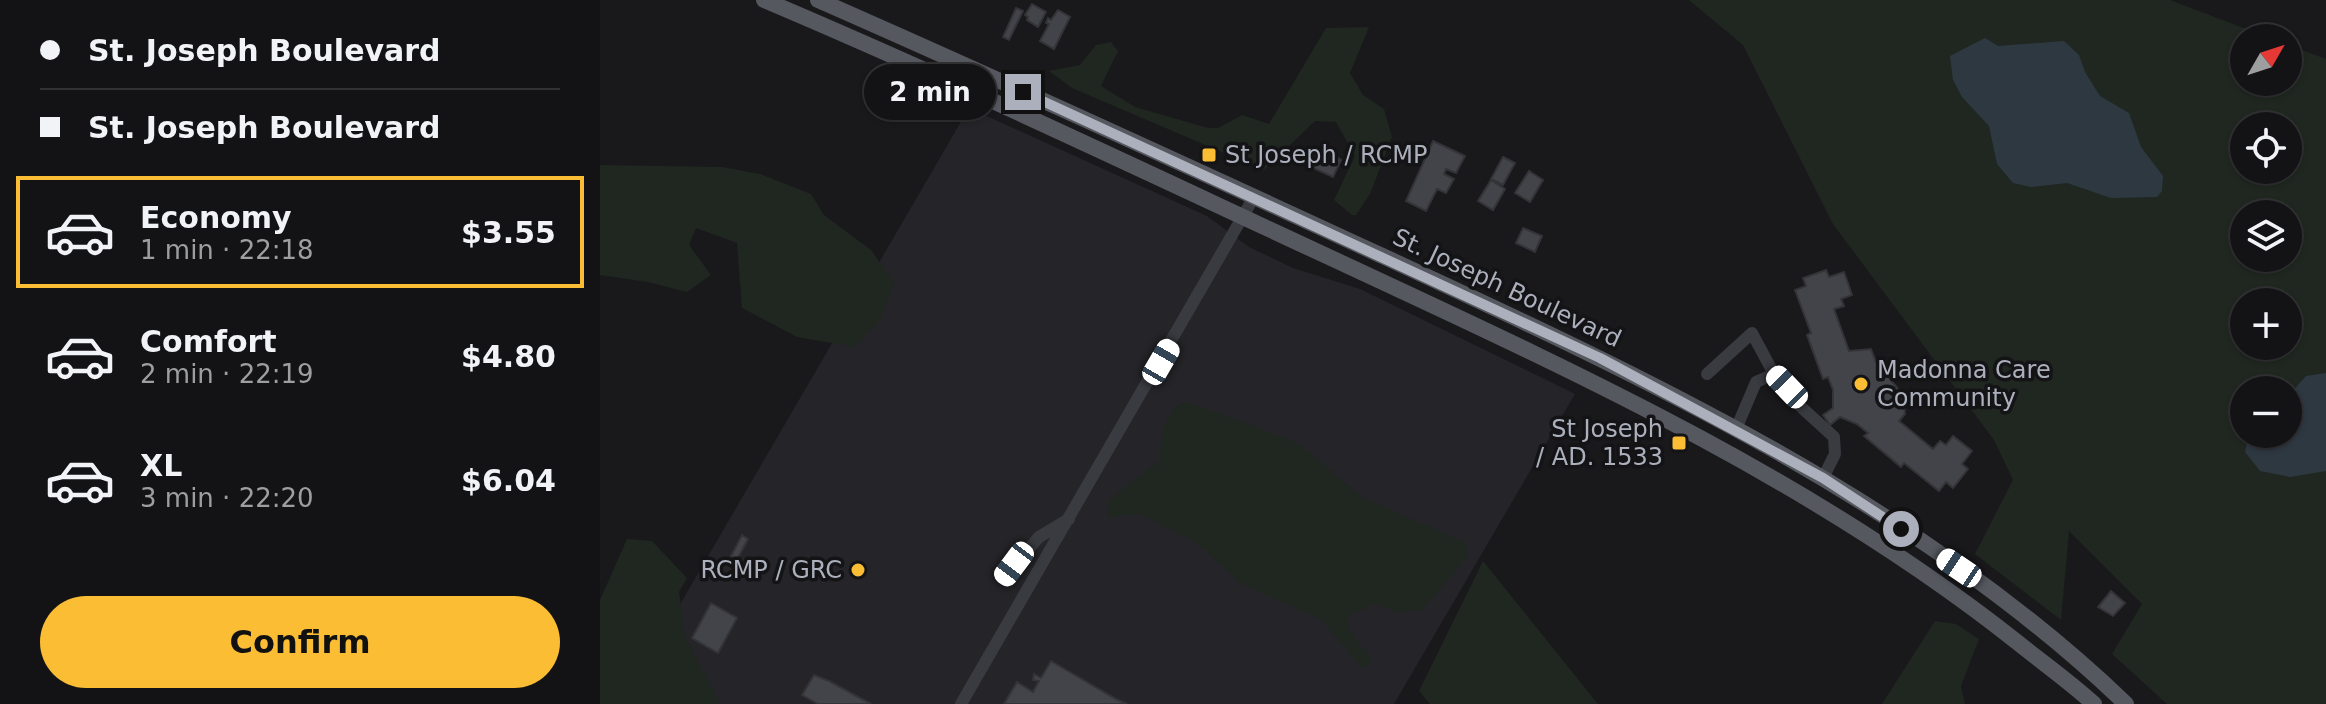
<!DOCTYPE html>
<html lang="en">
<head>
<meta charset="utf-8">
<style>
	:root { --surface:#131315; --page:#1c1c1e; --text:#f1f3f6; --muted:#9d9ea0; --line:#323234; --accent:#fabd33 }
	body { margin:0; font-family:"DejaVu Sans",sans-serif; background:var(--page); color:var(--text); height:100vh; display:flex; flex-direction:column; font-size:30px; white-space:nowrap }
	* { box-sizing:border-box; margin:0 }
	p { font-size:26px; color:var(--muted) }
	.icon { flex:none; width:44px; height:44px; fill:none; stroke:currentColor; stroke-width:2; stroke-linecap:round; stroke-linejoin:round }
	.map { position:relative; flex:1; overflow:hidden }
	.drawer { display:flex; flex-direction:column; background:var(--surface); width:600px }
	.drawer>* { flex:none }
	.top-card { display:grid; align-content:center; height:176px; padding:0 40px; background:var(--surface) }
	.needle { width:52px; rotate:51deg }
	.tools { position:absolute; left:1630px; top:24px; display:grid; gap:16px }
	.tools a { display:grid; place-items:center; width:72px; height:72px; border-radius:50%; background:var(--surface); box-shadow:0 2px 6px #0004,0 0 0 2px var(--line); font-size:40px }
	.end { position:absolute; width:36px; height:36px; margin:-18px; border:10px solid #abb0bc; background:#111; box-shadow:0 0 0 4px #111 }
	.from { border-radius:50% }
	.bubble { position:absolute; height:56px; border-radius:28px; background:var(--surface); box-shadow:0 2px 6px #0004,0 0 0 2px var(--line); font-size:26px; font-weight:700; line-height:56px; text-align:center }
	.car { position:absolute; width:24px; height:48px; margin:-24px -12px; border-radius:10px; box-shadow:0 0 6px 2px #0007; background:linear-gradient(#fff 24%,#345 0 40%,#fff 0 76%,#345 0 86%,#fff 0) }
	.top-card b { display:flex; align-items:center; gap:28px; height:76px; font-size:30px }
	.top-card b+b { border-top:2px solid var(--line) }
	.top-card i { width:20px; height:20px; background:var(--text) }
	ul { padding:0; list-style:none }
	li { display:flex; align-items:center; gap:24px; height:112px; margin:0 16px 12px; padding:0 24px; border:4px solid transparent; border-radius:0px }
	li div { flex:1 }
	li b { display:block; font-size:30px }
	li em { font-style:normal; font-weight:700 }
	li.current { border-color:var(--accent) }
	li>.icon { width:72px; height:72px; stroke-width:1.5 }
	.button { display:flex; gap:16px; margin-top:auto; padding:16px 40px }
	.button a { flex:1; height:92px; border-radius:48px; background:var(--accent); color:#111; font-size:32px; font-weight:700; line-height:92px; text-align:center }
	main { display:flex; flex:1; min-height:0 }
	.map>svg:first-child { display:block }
	.built { fill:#252529 }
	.green { fill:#1f2720; fill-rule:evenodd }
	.water { fill:#2e3841 }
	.building { fill:#434449; stroke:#333338; stroke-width:2 }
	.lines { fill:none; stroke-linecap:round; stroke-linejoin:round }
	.minor { stroke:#3a3b41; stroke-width:12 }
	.major { stroke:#565860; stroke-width:16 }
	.route { stroke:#abb0bc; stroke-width:10 }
	.poi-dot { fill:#fabd33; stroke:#141417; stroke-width:3 }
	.labels { text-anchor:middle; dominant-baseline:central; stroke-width:7; stroke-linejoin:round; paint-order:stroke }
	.poi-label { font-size:24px; fill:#abb0bc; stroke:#141417; text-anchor:start }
	.street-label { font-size:24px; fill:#abb0bc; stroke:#141417 }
</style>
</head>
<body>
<main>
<section class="drawer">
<div class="top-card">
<b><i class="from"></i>St. Joseph Boulevard</b>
<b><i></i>St. Joseph Boulevard</b>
</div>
<ul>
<li class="current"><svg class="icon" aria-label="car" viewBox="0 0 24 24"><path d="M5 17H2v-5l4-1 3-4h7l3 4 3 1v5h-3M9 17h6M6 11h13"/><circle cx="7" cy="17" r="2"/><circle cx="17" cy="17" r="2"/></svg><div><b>Economy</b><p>1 min · 22:18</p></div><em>$3.55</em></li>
<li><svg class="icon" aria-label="car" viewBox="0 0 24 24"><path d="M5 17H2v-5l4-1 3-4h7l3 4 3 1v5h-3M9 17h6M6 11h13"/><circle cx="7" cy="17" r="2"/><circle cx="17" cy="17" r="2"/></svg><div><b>Comfort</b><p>2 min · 22:19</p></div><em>$4.80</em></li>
<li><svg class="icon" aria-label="car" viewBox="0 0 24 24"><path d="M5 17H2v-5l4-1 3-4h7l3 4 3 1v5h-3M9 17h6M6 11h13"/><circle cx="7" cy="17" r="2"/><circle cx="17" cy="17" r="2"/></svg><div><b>XL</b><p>3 min · 22:20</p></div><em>$6.04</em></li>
</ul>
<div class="button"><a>Confirm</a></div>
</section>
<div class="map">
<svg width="1726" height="704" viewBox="0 0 1726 704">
	<rect width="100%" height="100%" fill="#19191c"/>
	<path class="built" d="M369 108 607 216 649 247 693 268 760 289 975 394 794 704H22Z"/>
	<path class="green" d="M1089 0H1570L1670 38H1644V82H1688V45L1726 59V704H1567L1512 654 1542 604 1469 531 1461 620 1375 554 1413 480 1394 440 1233 224 1143 45ZM1644 126H1688V170H1644ZM1644 214H1688V258H1644ZM1644 302H1688V346H1644ZM1644 390H1688V434H1644Z
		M769 27 750 73 763 95 784 109 792 137 770 194 756 215H752L734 200 755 156 736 122 715 121 664 170 472 88 449 71 480 65 496 45 511 42 518 51 501 86 535 107 608 128H618L642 115 669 124 726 28Z
		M0 165 122 167 160 174 211 194 224 215 271 250 295 284 279 321 255 347 197 337 142 308 137 243 96 228 89 245 111 275 87 292 48 282 0 275Z
		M583 402 603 407 699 444 763 498 864 542 869 555 822 610 800 613 775 604 748 616 749 630 771 659V665L761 667 721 619 641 584 597 543 540 514 507 517 508 501 560 460C561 436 562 416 583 402Z
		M27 539 52 541 87 578 79 592 85 636 120 704H0V600Z
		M883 561 998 704H830L819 691Z
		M1335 621 1356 624 1379 639 1361 686 1365 704H1282Z"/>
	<path class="water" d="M1385 38 1398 46 1464 41 1479 55 1485 72 1500 96 1529 113 1541 147 1563 176 1562 191 1557 197 1511 198 1467 183 1431 187 1413 183 1397 164 1389 126 1362 97 1353 80 1350 56Z
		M1726 373V471L1690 477 1660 471 1645 452 1649 434H1688V396L1706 376Z"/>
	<path class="building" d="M432 4 446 12 438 27 427 20 428 17 425 15Z
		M416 8 423 11 409 40 403 37Z
		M458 10 470 17 454 49 440 41 449 24 446 23 448 18 451 20Z
		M833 141 865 156 856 173 846 169 844 174 854 179 846 193 837 189 826 211 806 201Z
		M717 148 729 151 741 160 733 177 709 166Z
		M903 157 915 163 903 185 891 179Z
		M929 171 943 180 930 202 915 193Z
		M891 180 905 189 893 210 878 201Z
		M923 228 942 236 935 252 916 243Z
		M1226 270 1229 277 1244 272 1252 295 1241 299 1244 306 1234 309 1249 351 1271 349 1276 362 1308 401 1304 406 1305 414 1299 421 1333 449 1340 441 1346 445 1353 436 1372 451 1362 464 1368 469 1353 488 1346 482 1339 491 1304 463 1301 467 1264 436 1268 433 1257 424 1240 417 1230 425 1223 415 1233 408V390L1228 377 1223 379 1207 335 1211 333 1195 290 1206 286 1203 278Z
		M142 535 148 539 137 560 131 556Z
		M1511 591 1525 603 1513 616 1498 607Z
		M111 603 137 618 118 653 92 638Z
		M451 661 516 699 527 704H404L417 682 433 692 439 681 433 680 434 674 441 678Z
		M214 675 229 681 271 704H218L202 695Z"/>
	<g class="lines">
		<path class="minor" d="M1107 374 1152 333 1174 374
			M1136 429 1156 382 1174 374 1201 407 1234 437 1235 454 1223 478
			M404 577 439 537 469 519
			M361 704 654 197"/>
		<path class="major" d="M164 0C360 83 552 175 744 264 978 373 1214 481 1417 642 1443 663 1470 682 1494 704
			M218 0C405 82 592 168 778 254 1040 375 1316 502 1526 704"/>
	</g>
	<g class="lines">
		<path class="route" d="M423 92 1000 358 1223 478 1301 529"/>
	</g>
	<g class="poi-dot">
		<rect x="601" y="147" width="16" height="16" rx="4"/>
		<circle cx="1261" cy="384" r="8"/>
		<rect x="1071" y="435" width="16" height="16" rx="4"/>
		<circle cx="258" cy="570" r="8"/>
	</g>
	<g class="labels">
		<g class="poi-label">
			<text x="625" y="155">St Joseph / RCMP</text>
			<text x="1277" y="370">Madonna Care<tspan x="1277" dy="28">Community</tspan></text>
			<text x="1063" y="429" text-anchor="end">St Joseph<tspan x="1063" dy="28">/ AD. 1533</tspan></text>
			<text x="242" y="570" text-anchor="end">RCMP / GRC</text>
		</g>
		<g class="street-label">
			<text transform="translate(907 288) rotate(25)">St. Joseph Boulevard</text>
		</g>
	</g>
</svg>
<div class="tools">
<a><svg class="needle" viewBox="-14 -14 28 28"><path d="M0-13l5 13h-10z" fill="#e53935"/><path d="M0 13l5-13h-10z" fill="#9d9ea0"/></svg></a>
<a><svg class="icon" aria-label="locate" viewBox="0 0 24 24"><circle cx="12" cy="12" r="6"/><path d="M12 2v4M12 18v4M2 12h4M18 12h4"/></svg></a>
<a><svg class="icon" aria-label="layers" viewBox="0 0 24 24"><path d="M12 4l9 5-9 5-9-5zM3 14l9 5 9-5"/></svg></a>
<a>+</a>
<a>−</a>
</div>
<i class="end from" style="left:1301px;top:529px"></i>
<i class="end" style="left:423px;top:92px"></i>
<div class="bubble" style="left:264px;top:64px;width:132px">2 min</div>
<i class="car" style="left:561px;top:362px;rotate:30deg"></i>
<i class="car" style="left:1187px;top:387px;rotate:316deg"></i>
<i class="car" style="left:414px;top:564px;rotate:217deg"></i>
<i class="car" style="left:1359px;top:568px;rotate:304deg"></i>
</div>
</main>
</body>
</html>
